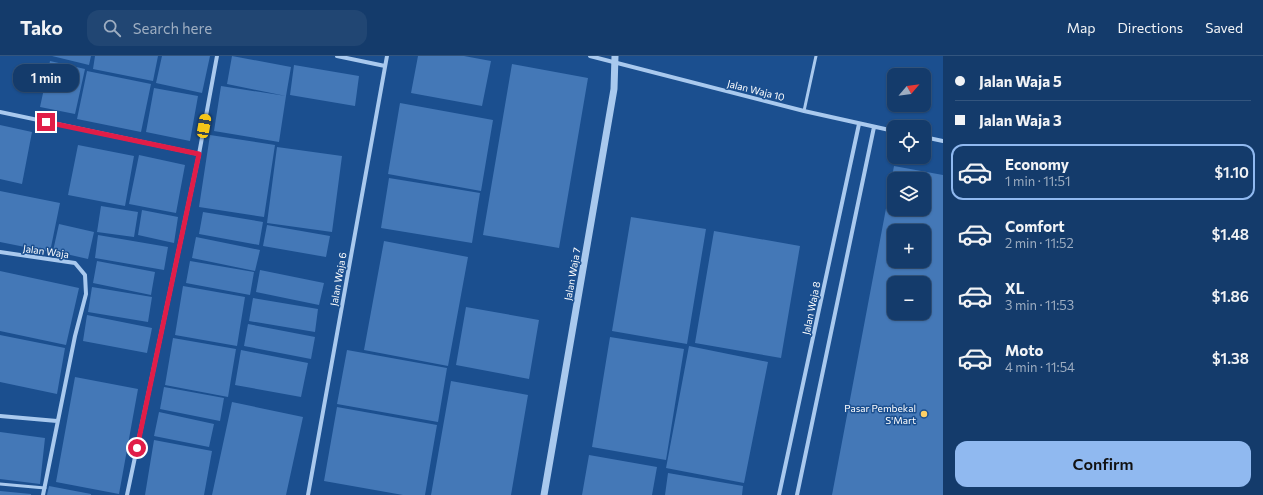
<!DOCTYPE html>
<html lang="en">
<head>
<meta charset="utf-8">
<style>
	:root { --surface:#143b6b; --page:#214673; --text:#f1f3f6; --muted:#9dadc1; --line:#33557e; --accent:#90b9f0 }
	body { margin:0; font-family:Commissioner,sans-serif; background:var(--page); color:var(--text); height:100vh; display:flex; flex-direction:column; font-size:15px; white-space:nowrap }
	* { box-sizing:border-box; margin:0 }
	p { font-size:13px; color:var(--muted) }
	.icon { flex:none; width:22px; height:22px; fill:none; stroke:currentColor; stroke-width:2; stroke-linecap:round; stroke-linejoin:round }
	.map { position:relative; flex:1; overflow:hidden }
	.side { display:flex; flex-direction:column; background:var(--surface); width:320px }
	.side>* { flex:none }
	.top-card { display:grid; align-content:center; height:88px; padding:0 12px; background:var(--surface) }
	.needle { width:26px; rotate:61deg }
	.buttons { position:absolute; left:887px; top:12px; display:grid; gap:8px }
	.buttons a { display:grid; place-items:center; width:44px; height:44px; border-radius:8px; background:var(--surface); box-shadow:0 1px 3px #0004,0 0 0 1px var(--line); font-size:20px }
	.end { position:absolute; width:18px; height:18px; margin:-9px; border:5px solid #e11d48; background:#fff; box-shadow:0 0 0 2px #fff }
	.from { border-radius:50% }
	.bubble { position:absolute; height:28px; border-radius:12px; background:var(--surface); box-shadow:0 1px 3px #0004,0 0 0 1px var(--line); font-size:13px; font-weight:600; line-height:28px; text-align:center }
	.car { position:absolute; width:12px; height:24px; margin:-12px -6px; border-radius:5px; box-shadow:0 0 3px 1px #0007; background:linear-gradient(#f5c518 24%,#345 0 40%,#f5c518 0 76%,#345 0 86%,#f5c518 0) }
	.top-card b { display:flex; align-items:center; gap:14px; height:38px; font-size:15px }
	.top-card b+b { border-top:1px solid var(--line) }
	.top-card i { width:10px; height:10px; background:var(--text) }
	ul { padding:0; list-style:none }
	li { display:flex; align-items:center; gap:12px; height:56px; margin:0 8px 6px; padding:0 4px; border:2px solid transparent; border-radius:12px }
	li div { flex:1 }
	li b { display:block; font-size:15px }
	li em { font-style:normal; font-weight:600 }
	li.active { border-color:var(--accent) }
	li>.icon { width:36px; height:36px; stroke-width:1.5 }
	.primary-button { display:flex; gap:8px; margin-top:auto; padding:8px 12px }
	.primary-button a { flex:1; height:46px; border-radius:12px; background:var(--accent); color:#111; font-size:16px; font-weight:600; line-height:46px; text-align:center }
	header { display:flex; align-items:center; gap:24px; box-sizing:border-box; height:56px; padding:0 20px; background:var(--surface); border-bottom:1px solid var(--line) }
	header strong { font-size:19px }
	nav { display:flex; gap:22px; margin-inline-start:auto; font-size:14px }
	.search { width:280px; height:36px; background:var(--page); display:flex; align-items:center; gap:10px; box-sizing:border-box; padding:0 14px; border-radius:12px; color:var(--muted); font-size:15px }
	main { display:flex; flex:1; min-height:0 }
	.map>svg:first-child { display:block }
	.building { fill:#4478b7; fill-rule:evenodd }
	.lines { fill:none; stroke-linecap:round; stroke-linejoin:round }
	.service { stroke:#a9c9ee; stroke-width:3 }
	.minor { stroke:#a9c9ee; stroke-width:4 }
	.tertiary { stroke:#a9c9ee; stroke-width:7 }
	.route { stroke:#e11d48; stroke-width:5 }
	.poi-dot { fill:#ffd166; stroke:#1b4f8f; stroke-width:1.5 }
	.labels { text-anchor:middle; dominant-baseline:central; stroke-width:3; stroke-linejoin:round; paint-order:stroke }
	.street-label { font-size:10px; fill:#fff; stroke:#1b4f8f }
	.poi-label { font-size:10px; fill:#fff; stroke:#1b4f8f; text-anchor:end }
</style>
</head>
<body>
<header>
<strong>Tako</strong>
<div class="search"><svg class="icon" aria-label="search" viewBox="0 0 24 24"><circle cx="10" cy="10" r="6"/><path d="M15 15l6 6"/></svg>Search here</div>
<nav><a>Map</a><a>Directions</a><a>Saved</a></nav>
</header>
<main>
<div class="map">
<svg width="943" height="439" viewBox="0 0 943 439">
	<rect width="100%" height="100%" fill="#1b4f8f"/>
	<path class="building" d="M52 0H91L89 9Z
		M95 0H158L153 25 93 13Z
		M162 0H210L202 37 156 27Z
		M232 0 291 11 286 40 227 28Z
		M418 0H464L491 5 482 50 411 37Z
		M50 5 85 13 75 58 40 51Z
		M512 8 588 22 559 192 483 179Z
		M294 9 359 20 355 50 290 39Z
		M87 15 151 28 141 76 77 63Z
		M221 30 286 40 279 86 214 75Z
		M154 32 198 40 190 85 146 76Z
		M400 47 493 64 481 135 388 118Z
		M0 69 32 76 22 128 0 123Z
		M210 79 275 89 264 161 199 151Z
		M78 89 134 100 125 150 68 139Z
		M277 91 342 100 332 176 267 167Z
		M139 99 185 109 176 157 129 148Z
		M894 110 943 119V439H832ZM894 123H924V153H894ZM894 175H924V205H894ZM894 227H924V257H894Z
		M389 122 480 137 472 187 381 172Z
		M0 135 60 147 50 196 0 186Z
		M101 150 138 156 134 181 97 176Z
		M142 154 178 161 174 187 138 179Z
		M203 156 263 166 259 189 199 178Z
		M631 161 706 173 687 288 612 275Z
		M59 168 94 176 88 203 53 195Z
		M267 169 330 180 326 201 263 190Z
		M714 175 800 190 781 302 695 287Z
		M98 179 168 191 164 214 95 202Z
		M196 181 260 194 255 215 192 202Z
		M384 185 468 201 448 310 364 294Z
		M97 205 155 216 151 239 93 227Z
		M190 205 254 216 250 239 186 227Z
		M260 214 324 227 319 249 256 236Z
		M0 215 79 232 66 289 0 275Z
		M183 230 245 241 237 290 175 279Z
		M92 231 152 241 148 266 88 256Z
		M253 242 318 253 315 276 249 265Z
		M466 251 539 264 529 323 456 309Z
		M87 259 152 272 147 297 83 285Z
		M248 268 315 281 311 303 244 290Z
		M0 279 65 292 57 338 0 326Z
		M610 281 684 293 666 404 592 391Z
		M173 282 236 293 228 341 165 329Z
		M689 290 768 306 744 427 666 412Z
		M241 294 308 307 301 341 235 329Z
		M347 294 447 312 438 366 337 348Z
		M75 321 138 333 119 438 56 426Z
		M451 325 528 339 511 439H431Z
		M164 331 224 342 220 365 160 353Z
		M232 346 303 361 286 439H212Z
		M337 351 437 369 425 439H403L324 425Z
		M159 356 214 368 209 391 154 380Z
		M0 376 45 382 40 428 0 423Z
		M154 384 212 395 204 439H145Z
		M589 399 657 411 652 439H582Z
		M668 417 743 430 742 439H665Z
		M49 430 91 438V439H47Z
		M0 435 31 438V439H0Z"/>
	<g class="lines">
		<path class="service" d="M804 55 816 0
			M0 428 45 432"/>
		<path class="minor" d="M337 0 385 10
			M590 0 804 55 894 75
			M0 56 199 98
			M924 81 943 85
			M0 196 75 207 85 219 86 238 75 280 43 439
			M0 360 57 365
			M127 439 199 98 217 0
			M308 439 387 0
			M779 439 859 68
			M797 439 874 71"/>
		<path class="tertiary" d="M544 439 614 33 615 0"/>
	</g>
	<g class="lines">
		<path class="route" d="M46 66 199 98 137 392"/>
	</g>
	<circle class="poi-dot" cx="924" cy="358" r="4"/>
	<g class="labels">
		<g class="street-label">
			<text transform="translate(756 34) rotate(14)">Jalan Waja 10</text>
			<text transform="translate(46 195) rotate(8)">Jalan Waja</text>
			<text transform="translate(572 218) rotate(-80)">Jalan Waja 7</text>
			<text transform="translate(338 223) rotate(-80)">Jalan Waja 6</text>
			<text transform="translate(811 252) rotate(-78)">Jalan Waja 8</text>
		</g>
		<g class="poi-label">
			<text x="916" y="352">Pasar Pembekal<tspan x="916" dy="12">S'Mart</tspan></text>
		</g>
	</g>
</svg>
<div class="buttons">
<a><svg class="needle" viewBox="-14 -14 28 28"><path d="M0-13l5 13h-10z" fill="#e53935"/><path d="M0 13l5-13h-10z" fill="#9dadc1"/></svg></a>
<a><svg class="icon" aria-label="locate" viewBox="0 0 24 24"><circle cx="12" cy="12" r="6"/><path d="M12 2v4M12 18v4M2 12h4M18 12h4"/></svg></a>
<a><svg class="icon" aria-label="layers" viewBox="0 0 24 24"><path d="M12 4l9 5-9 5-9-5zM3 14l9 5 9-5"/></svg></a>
<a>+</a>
<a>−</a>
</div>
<i class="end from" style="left:137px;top:392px"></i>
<i class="end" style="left:46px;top:66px"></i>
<div class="bubble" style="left:13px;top:8px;width:66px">1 min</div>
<i class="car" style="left:204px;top:70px;rotate:10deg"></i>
</div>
<section class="side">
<div class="top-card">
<b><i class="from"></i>Jalan Waja 5</b>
<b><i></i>Jalan Waja 3</b>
</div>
<ul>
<li class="active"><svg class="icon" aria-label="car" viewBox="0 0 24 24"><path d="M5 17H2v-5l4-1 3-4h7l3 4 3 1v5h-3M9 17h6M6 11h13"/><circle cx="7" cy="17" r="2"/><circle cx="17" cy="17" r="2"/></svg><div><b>Economy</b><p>1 min · 11:51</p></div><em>$1.10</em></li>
<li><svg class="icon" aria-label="car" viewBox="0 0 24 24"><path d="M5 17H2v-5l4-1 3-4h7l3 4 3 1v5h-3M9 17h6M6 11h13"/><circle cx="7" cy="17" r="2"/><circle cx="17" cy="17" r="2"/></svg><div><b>Comfort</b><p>2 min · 11:52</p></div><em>$1.48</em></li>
<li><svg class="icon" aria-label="car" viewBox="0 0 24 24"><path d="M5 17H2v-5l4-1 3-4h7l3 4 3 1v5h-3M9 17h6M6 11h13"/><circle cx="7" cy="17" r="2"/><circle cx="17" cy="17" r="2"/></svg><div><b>XL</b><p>3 min · 11:53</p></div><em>$1.86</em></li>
<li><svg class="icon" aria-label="car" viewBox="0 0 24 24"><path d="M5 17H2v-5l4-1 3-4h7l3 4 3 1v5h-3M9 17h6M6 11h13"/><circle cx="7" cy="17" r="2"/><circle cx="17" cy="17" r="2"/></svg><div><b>Moto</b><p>4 min · 11:54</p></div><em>$1.38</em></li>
</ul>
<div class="primary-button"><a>Confirm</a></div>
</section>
</main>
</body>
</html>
